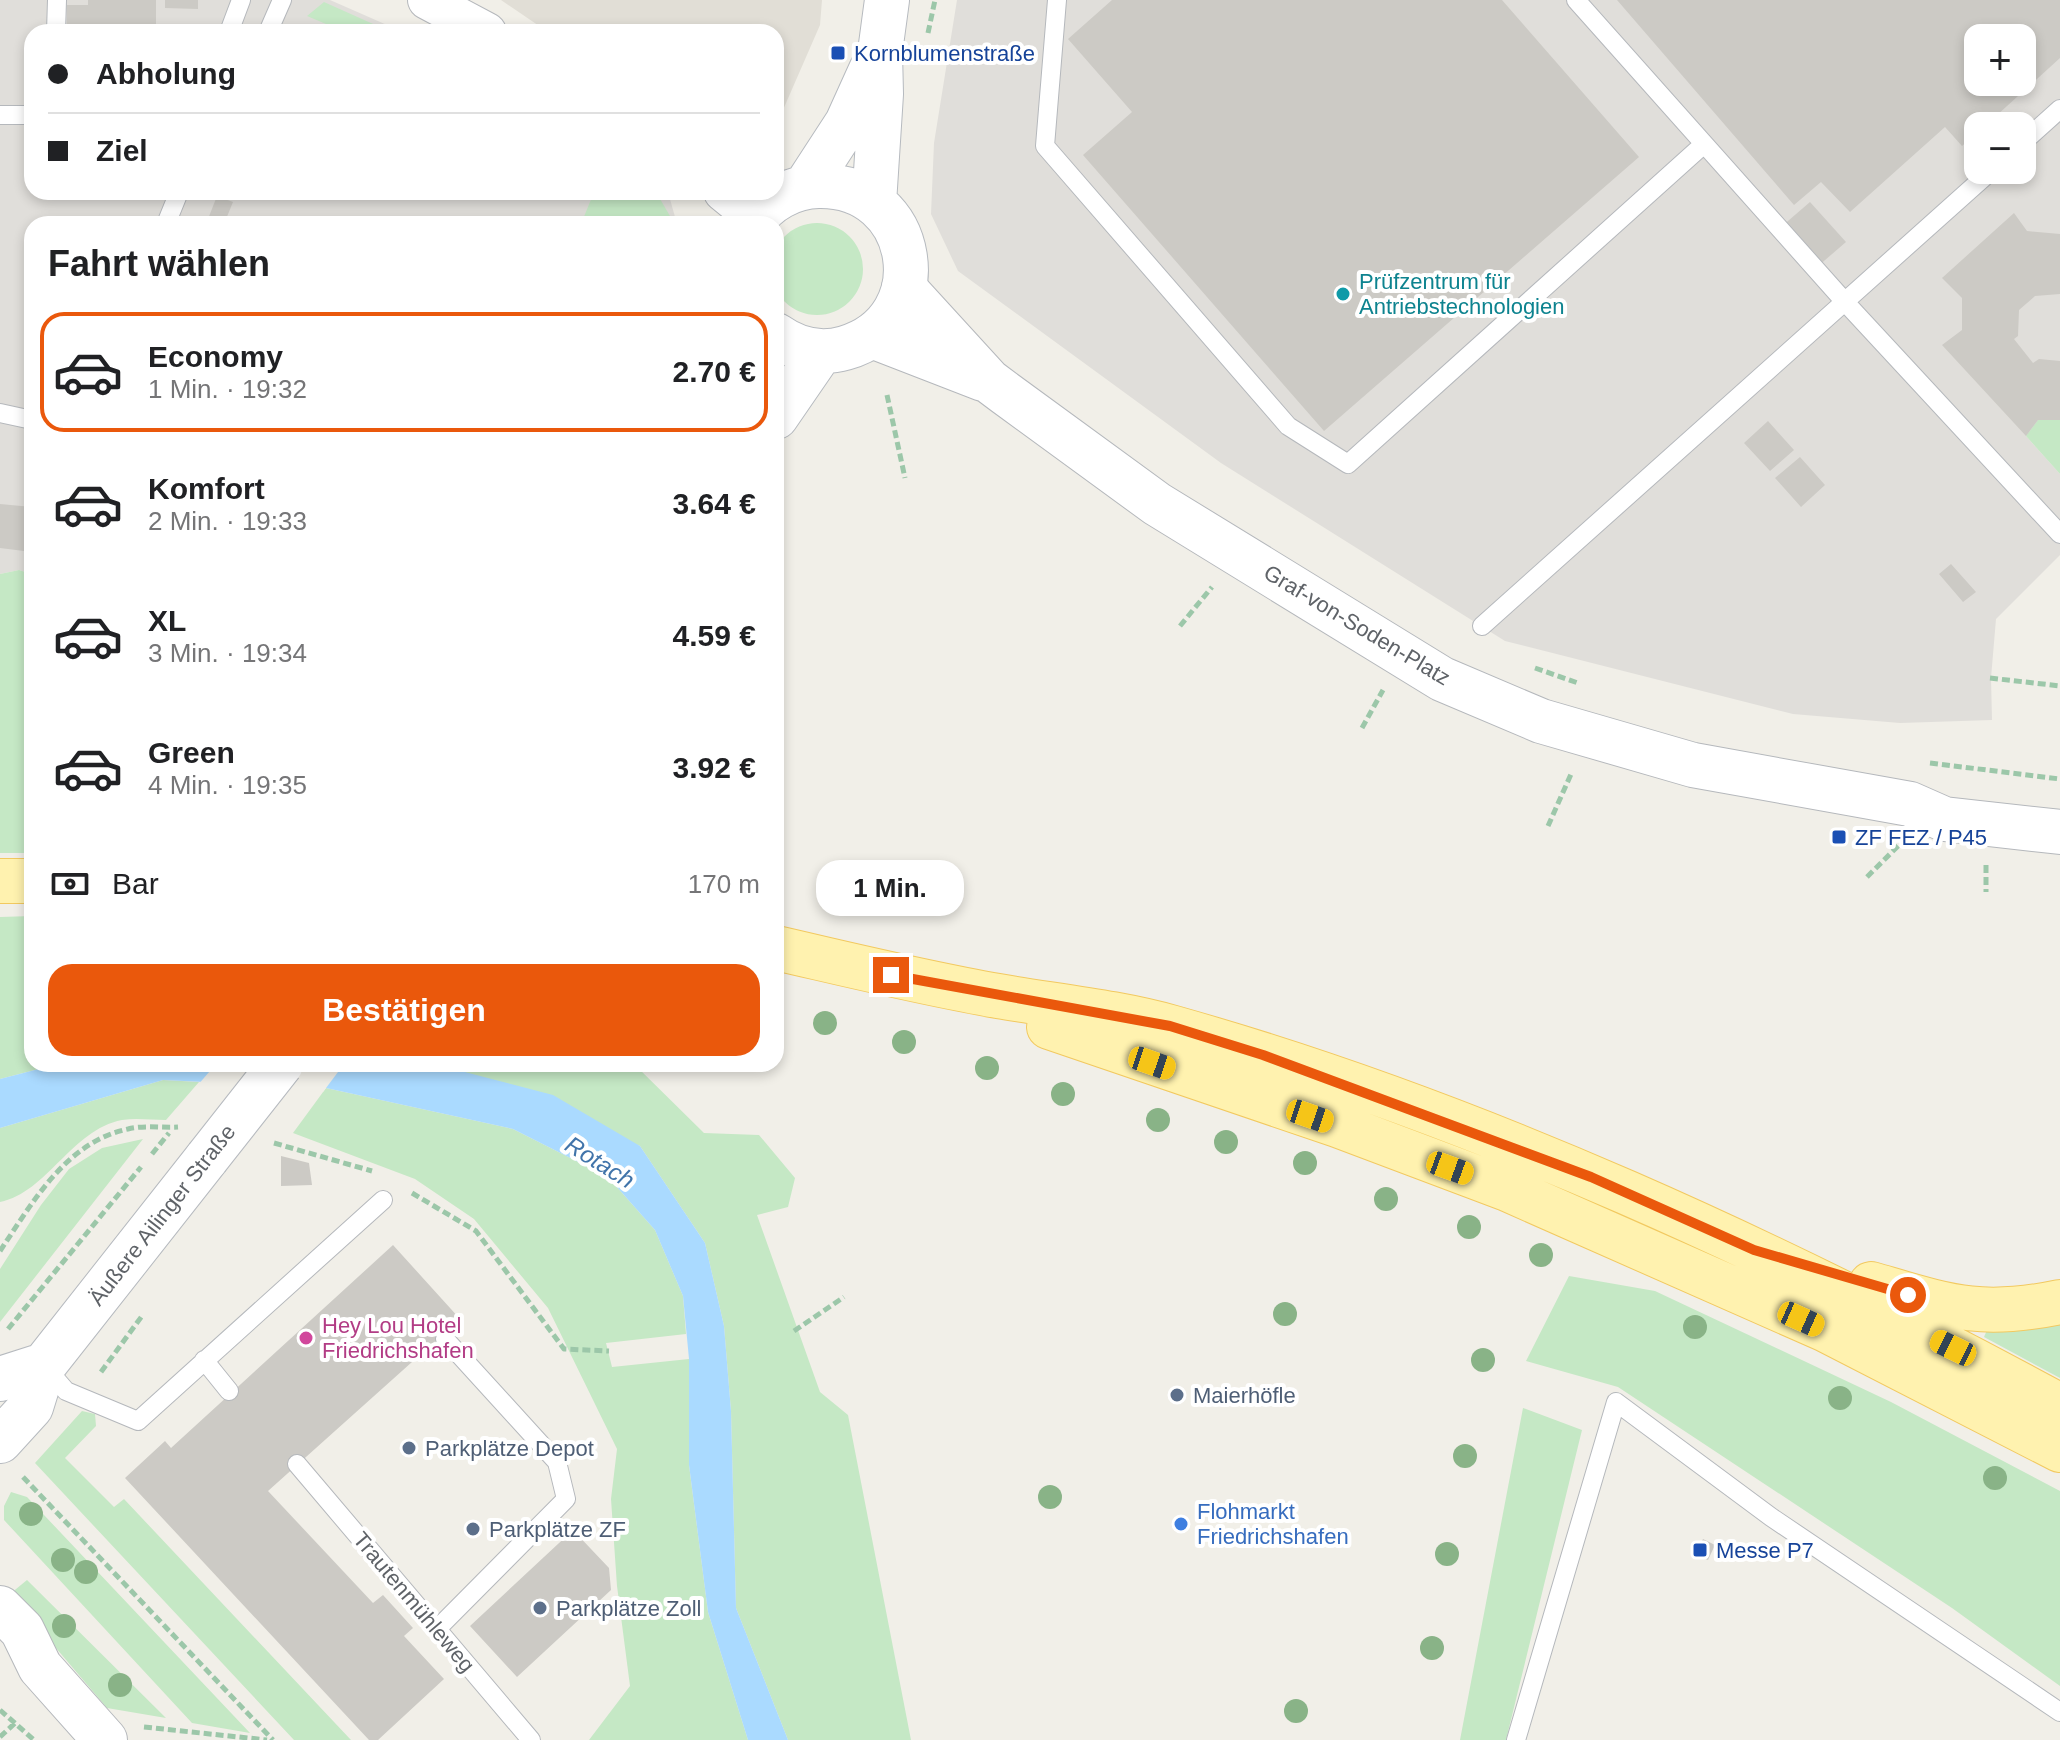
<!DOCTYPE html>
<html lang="de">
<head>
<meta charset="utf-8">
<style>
	:root { --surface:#fff; --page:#f2f2f2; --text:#202124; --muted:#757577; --line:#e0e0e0; --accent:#ea580c }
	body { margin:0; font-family:Arial,sans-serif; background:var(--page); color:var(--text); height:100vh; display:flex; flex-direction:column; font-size:30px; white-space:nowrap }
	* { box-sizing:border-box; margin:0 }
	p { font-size:26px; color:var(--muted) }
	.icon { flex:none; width:44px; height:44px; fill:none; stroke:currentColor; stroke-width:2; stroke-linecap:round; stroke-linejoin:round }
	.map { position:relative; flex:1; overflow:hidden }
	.sheet { position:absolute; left:24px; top:216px; width:760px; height:856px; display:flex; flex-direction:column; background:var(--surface); border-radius:24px; box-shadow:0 4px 12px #0003 }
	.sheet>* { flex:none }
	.top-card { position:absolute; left:24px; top:24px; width:760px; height:176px; border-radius:24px; box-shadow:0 4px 12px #0003; display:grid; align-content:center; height:176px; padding:0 24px; background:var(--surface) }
	.controls { position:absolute; left:1964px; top:24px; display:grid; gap:16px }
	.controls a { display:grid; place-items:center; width:72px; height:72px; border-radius:16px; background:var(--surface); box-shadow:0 4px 12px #0003; font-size:40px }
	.end { position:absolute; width:36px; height:36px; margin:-18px; border:10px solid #ea580c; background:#fff; box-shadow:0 0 0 4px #fff }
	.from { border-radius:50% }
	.bubble { position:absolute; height:56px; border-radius:24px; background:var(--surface); box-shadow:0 4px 12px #0003; font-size:26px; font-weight:700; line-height:56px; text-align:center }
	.car { position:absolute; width:24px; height:48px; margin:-24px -12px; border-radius:10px; box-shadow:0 0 6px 2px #0007; background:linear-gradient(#f5c518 24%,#345 0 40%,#f5c518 0 76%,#345 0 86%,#f5c518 0) }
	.top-card b { display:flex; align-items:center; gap:28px; height:76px; font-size:30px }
	.top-card b+b { border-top:2px solid var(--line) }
	.top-card i { width:20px; height:20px; background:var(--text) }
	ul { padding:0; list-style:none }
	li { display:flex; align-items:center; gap:24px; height:120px; margin:0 16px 12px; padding:0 8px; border:4px solid transparent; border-radius:24px }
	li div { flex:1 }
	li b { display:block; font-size:30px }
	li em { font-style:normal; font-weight:700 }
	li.active { border-color:var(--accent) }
	li>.icon { width:72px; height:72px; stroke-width:1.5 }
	h2 { padding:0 24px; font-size:36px; line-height:96px }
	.pay { display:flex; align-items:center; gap:20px; height:88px; padding:0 24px; font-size:30px }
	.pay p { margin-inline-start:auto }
	.button { display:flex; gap:16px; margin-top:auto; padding:16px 24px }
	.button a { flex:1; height:92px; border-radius:24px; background:var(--accent); color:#fff; font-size:32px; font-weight:700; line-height:92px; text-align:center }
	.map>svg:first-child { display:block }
	.industrial { fill:#e0deda; fill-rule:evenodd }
	.education { fill:#e1ded6 }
	.green { fill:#c5e8c5 }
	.water { fill:#aadaff }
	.pier { fill:#f1efe8 }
	.building { fill:#cccac5; fill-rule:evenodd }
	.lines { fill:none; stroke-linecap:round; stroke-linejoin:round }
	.service-casing { stroke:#b5b8bc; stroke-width:20 }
	.minor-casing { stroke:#b5b8bc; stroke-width:40 }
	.tertiary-casing { stroke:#b5b8bc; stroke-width:46 }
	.secondary-casing { stroke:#b6babf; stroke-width:46 }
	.primary-casing { stroke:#f2c960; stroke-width:46 }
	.path { stroke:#9cc7a9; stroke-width:5; stroke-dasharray:8 4; stroke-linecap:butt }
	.service { stroke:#fff; stroke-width:18 }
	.minor { stroke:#fff; stroke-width:38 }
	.tertiary { stroke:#fff; stroke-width:44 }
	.secondary { stroke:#fff; stroke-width:44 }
	.primary { stroke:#fff2af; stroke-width:44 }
	.secondary-bridge-casing { stroke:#b6babf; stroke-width:46; stroke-linecap:butt }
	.path-bridge { stroke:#9cc7a9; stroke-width:5; stroke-dasharray:8 4; stroke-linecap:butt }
	.secondary-bridge { stroke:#fff; stroke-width:44 }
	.tree { fill:#89b387 }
	.route { stroke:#ea580c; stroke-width:10 }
	.transit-dot { fill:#1a4fb4; stroke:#fff; stroke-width:3 }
	.culture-dot { fill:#0f9aa8; stroke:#fff; stroke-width:3 }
	.hotel-dot { fill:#d1479c; stroke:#fff; stroke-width:3 }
	.service-dot { fill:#5c6f8a; stroke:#fff; stroke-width:3 }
	.shop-dot { fill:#3f7fe0; stroke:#fff; stroke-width:3 }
	.labels { text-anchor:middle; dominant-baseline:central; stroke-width:8; stroke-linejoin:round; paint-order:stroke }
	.transit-label { font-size:22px; fill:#164399; stroke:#fff; text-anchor:start }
	.culture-label { font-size:22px; fill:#0d838f; stroke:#fff; text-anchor:start }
	.street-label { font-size:22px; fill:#5f6368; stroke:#fff }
	.hotel-label { font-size:22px; fill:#b23c85; stroke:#fff; text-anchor:start }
	.service-label { font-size:22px; fill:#4e5e75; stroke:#fff; text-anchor:start }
	.shop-label { font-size:22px; fill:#366cbe; stroke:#fff; text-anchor:start }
	.water-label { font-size:24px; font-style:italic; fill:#4174aa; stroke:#fff }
</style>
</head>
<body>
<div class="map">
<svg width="2060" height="1740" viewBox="0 0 2060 1740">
	<rect width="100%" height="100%" fill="#f1efe8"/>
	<path class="industrial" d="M0 0H330L403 32H32V192H668L677 224H32V574L19 570 0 574Z
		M957 0H2060V420L2026 436 2060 474V555L1996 619 1991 678 1992 720 1900 723 1793 714 1505 641 1221 463 958 271 931 214 934 143ZM1978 38H2022V82H1978ZM1978 126H2022V170H1978Z"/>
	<path class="education" d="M501 0H822L820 25 776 126V32H548Z"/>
	<path class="green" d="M324 2 391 32H345L307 16Z
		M594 192H656L670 216 669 224H581Z
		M771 269a46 46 0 1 1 92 0a46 46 0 1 1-92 0Z
		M2038 420H2060V474L2026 436Z
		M19 570 32 574V853H0V574Z
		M32 916V1064H58L0 1079V917Z
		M434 1064H634L704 1133 759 1135 795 1178 788 1207 757 1215 820 1392 848 1415 911 1740H788L736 1608 731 1411 724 1326 705 1243 640 1146Z
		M163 1080 199 1082 166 1120C152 1120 136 1118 122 1120 71 1130 48 1192 0 1202V1128Z
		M326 1088 513 1129 608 1177 655 1230 683 1296 686 1334 606 1343 612 1367 689 1359V1465L708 1612 748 1740H589L630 1686 617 1586 611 1499 617 1449 548 1308 474 1219 415 1179 293 1133Z
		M143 1139 0 1322V1269L41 1205 69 1169 102 1148Z
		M1569 1276 1655 1291 1891 1402 2060 1491V1686L1952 1608 1618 1387 1526 1361Z
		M2060 1321V1378L1984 1337 1987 1330Z
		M1523 1408 1582 1430 1506 1740H1460Z
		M82 1411 95 1414 96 1426 65 1458 114 1507 124 1499 351 1740H294L35 1463Z
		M11 1492 27 1497 250 1733 192 1723 4 1520V1506Z
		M27 1580 166 1718 107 1708 10 1594Z"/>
	<path class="water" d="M58 1064H434L553 1095 640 1146 705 1243 724 1326 731 1411 736 1608 788 1740H748L708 1612 689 1465V1359L683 1296 655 1230 608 1177 513 1129 326 1088 163 1080 0 1128V1079Z"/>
	<path class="pier" d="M216 1064H344L323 1092 197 1086Z"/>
	<path class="building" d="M88 0H156V32H67V5H88Z
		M165 0H198V9L165 8Z
		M1112 0H1502L1639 157 1324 431 1083 155 1132 112 1068 39Z
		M1617 0H2060V58L1985 126H1978V132L1962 146 1945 127 1850 212 1821 182 1794 205ZM1978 38H2022V82H1978Z
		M217 196 233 202 224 224H206Z
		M1810 202 1846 242 1817 267 1781 227Z
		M2014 213 2027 231 2060 234V294L2035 296 2019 310 2018 336 2014 339 2033 363 2039 359 2060 361V420H2038L2026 436 1942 345 1962 330V298L1942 278Z
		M1768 421 1794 450 1770 471 1744 443Z
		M1800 457 1825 485 1801 507 1775 478Z
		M0 504 32 507V552L0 548Z
		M1951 564 1976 592 1963 602 1939 574Z
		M281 1156 309 1163 312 1185 281 1186Z
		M393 1245 460 1319 268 1491 373 1603 383 1595 413 1628 404 1636 444 1679 378 1740H369L125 1478 165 1441 171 1448Z
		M573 1530 609 1568 611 1590 517 1677 470 1626Z
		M1703 1539 1715 1545 1708 1560 1695 1555Z"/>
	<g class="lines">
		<g class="service-casing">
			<path id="service" d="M1057 0 1045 146 1288 426 1348 464 1704 144
				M1576 0 1845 302 2060 534
				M56 32 57 0
				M229 32 241 0
				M268 32 282 0
				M0 115H32
				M2022 143 2060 109
				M166 224 179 192
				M0 413 32 420
				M1482 626 1992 170
				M204 1360 229 1391
				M47 1369 66 1391 138 1421 383 1200
				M297 1464 531 1740
				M437 1629 566 1499 557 1462 445 1339
				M1516 1740 1616 1402 1771 1517 2060 1712"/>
		</g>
		<g class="minor-casing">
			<path id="minor" d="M427 0 487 32
				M723 192 756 219"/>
		</g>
		<g class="tertiary-casing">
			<path id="tertiary" d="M904 288 989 381 1005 393 1157 504 1442 679 1541 721 1693 765 1910 804 1944 819 2060 832
				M872 336 983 379
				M0 1608 22 1630 40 1667 105 1740"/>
		</g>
		<g class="secondary-casing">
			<path id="secondary" d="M806 186 847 123 871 70
				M874 203 881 94 880 52 887 0
				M753 224C764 201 794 186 819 186 918 184 940 320 845 348 821 355 797 350 776 335
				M776 417 820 353
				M0 1379 44 1365
				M0 1441 31 1407 44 1365 207 1158"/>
		</g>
		<g class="primary-casing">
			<path id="primary" d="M0 881H32
				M776 948C850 965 923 983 998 996 1056 1006 1118 1012 1174 1028 1479 1114 1782 1255 2060 1406
				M1049 1027 1337 1125 1507 1189 1826 1330 2060 1450
				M1871 1284C1947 1306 1979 1319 2060 1302"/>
		</g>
		<path class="path" d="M928 33 935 0
			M887 395 905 478
			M1180 626 1212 587
			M1535 668 1578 683
			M1990 678 2060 686
			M1362 728 1383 690
			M1930 763 2060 779
			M1548 826 1572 772
			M1986 865V892
			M1867 877 1900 844
			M274 1143 372 1171
			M412 1193 476 1231 564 1349 609 1351
			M0 1251C33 1202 66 1142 128 1129 143 1125 162 1128 178 1127
			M8 1329 141 1167
			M794 1331 844 1297
			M101 1372 142 1316
			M23 1477 273 1740
			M0 1710 34 1740
			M144 1727 267 1740
			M0 1737 15 1723"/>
		<use href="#service" class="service"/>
		<use href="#minor" class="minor"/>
		<use href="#tertiary" class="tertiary"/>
		<use href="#secondary" class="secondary"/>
		<use href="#primary" class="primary"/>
		<g class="secondary-bridge-casing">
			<path id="secondary-bridge" d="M207 1158 281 1064"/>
		</g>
		<path class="path-bridge" d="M152 1154 169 1133"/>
		<use href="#secondary-bridge" class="secondary-bridge"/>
	</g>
	<g class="tree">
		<circle cx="825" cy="1023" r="12"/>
		<circle cx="904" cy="1042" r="12"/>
		<circle cx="987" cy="1068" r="12"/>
		<circle cx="1063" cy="1094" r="12"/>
		<circle cx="1158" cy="1120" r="12"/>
		<circle cx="1226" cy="1142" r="12"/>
		<circle cx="1305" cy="1163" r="12"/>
		<circle cx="1386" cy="1199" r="12"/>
		<circle cx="1469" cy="1227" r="12"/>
		<circle cx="1541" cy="1255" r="12"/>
		<circle cx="1285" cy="1314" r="12"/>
		<circle cx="1695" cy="1327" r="12"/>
		<circle cx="1483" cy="1360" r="12"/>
		<circle cx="1840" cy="1398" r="12"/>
		<circle cx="1465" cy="1456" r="12"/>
		<circle cx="1995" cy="1478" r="12"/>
		<circle cx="1050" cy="1497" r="12"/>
		<circle cx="31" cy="1514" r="12"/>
		<circle cx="1447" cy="1554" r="12"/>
		<circle cx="63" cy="1560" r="12"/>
		<circle cx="86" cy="1572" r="12"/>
		<circle cx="64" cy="1626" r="12"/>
		<circle cx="1432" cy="1648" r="12"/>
		<circle cx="120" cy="1685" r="12"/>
		<circle cx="1296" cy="1711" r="12"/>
	</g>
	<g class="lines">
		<path class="route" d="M891 975 1170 1026 1263 1055 1591 1177 1754 1250 1908 1295"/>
	</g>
	<g class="transit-dot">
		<rect x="830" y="45" width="16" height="16" rx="4"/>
		<rect x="1831" y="829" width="16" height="16" rx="4"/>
		<rect x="1692" y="1542" width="16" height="16" rx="4"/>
	</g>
	<circle class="culture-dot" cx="1343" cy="294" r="8"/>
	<circle class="hotel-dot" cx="306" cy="1338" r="8"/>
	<g class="service-dot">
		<circle cx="1177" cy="1395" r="8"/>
		<circle cx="409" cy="1448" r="8"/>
		<circle cx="473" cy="1529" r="8"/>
		<circle cx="540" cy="1608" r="8"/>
	</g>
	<circle class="shop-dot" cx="1181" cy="1524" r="8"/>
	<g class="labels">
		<g class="transit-label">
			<text x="854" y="53">Kornblumenstraße</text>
			<text x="1855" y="837">ZF FEZ / P45</text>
			<text x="1716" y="1550">Messe P7</text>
		</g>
		<g class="culture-label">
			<text x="1359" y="281">Prüfzentrum für<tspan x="1359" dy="25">Antriebstechnologien</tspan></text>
		</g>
		<g class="street-label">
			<text transform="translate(1357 625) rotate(31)">Graf-von-Soden-Platz</text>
			<text transform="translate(162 1215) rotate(-52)">Äußere Ailinger Straße</text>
			<text transform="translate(414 1602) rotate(50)">Trautenmühleweg</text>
		</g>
		<g class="hotel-label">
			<text x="322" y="1325">Hey Lou Hotel<tspan x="322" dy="25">Friedrichshafen</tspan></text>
		</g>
		<g class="service-label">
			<text x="1193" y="1395">Maierhöfle</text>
			<text x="425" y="1448">Parkplätze Depot</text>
			<text x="489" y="1529">Parkplätze ZF</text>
			<text x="556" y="1608">Parkplätze Zoll</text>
		</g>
		<g class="shop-label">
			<text x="1197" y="1511">Flohmarkt<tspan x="1197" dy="25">Friedrichshafen</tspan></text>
		</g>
		<g class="water-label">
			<text transform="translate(600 1162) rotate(32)">Rotach</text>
		</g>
	</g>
</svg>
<div class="controls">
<a>+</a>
<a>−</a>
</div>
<i class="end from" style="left:1908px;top:1295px"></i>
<i class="end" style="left:891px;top:975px"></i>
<div class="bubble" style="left:816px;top:860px;width:148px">1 Min.</div>
<i class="car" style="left:1152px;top:1063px;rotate:109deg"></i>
<i class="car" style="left:1310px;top:1116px;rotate:109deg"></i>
<i class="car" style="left:1450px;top:1168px;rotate:110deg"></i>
<i class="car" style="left:1801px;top:1319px;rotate:114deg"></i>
<i class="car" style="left:1953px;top:1348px;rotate:296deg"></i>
<div class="top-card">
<b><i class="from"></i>Abholung</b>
<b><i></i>Ziel</b>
</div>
<section class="sheet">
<h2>Fahrt wählen</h2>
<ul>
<li class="active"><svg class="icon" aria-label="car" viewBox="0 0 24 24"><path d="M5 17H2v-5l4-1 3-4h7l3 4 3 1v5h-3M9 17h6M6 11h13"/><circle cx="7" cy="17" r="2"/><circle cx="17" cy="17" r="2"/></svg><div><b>Economy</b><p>1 Min. · 19:32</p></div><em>2.70 €</em></li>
<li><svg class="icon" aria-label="car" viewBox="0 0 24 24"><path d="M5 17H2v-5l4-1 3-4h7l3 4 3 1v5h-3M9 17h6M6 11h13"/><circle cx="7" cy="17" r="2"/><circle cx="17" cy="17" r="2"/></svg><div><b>Komfort</b><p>2 Min. · 19:33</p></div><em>3.64 €</em></li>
<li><svg class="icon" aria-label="car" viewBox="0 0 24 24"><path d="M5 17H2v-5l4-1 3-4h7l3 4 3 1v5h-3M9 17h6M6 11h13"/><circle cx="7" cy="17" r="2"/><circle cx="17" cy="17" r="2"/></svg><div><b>XL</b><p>3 Min. · 19:34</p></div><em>4.59 €</em></li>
<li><svg class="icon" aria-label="car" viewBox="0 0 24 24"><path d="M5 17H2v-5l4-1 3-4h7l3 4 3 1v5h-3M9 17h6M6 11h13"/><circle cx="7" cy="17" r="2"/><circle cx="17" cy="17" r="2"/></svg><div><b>Green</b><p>4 Min. · 19:35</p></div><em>3.92 €</em></li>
</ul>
<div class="pay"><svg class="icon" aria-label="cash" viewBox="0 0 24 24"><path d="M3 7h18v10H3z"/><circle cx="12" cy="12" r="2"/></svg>Bar<p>170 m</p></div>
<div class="button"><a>Bestätigen</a></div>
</section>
</div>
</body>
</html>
